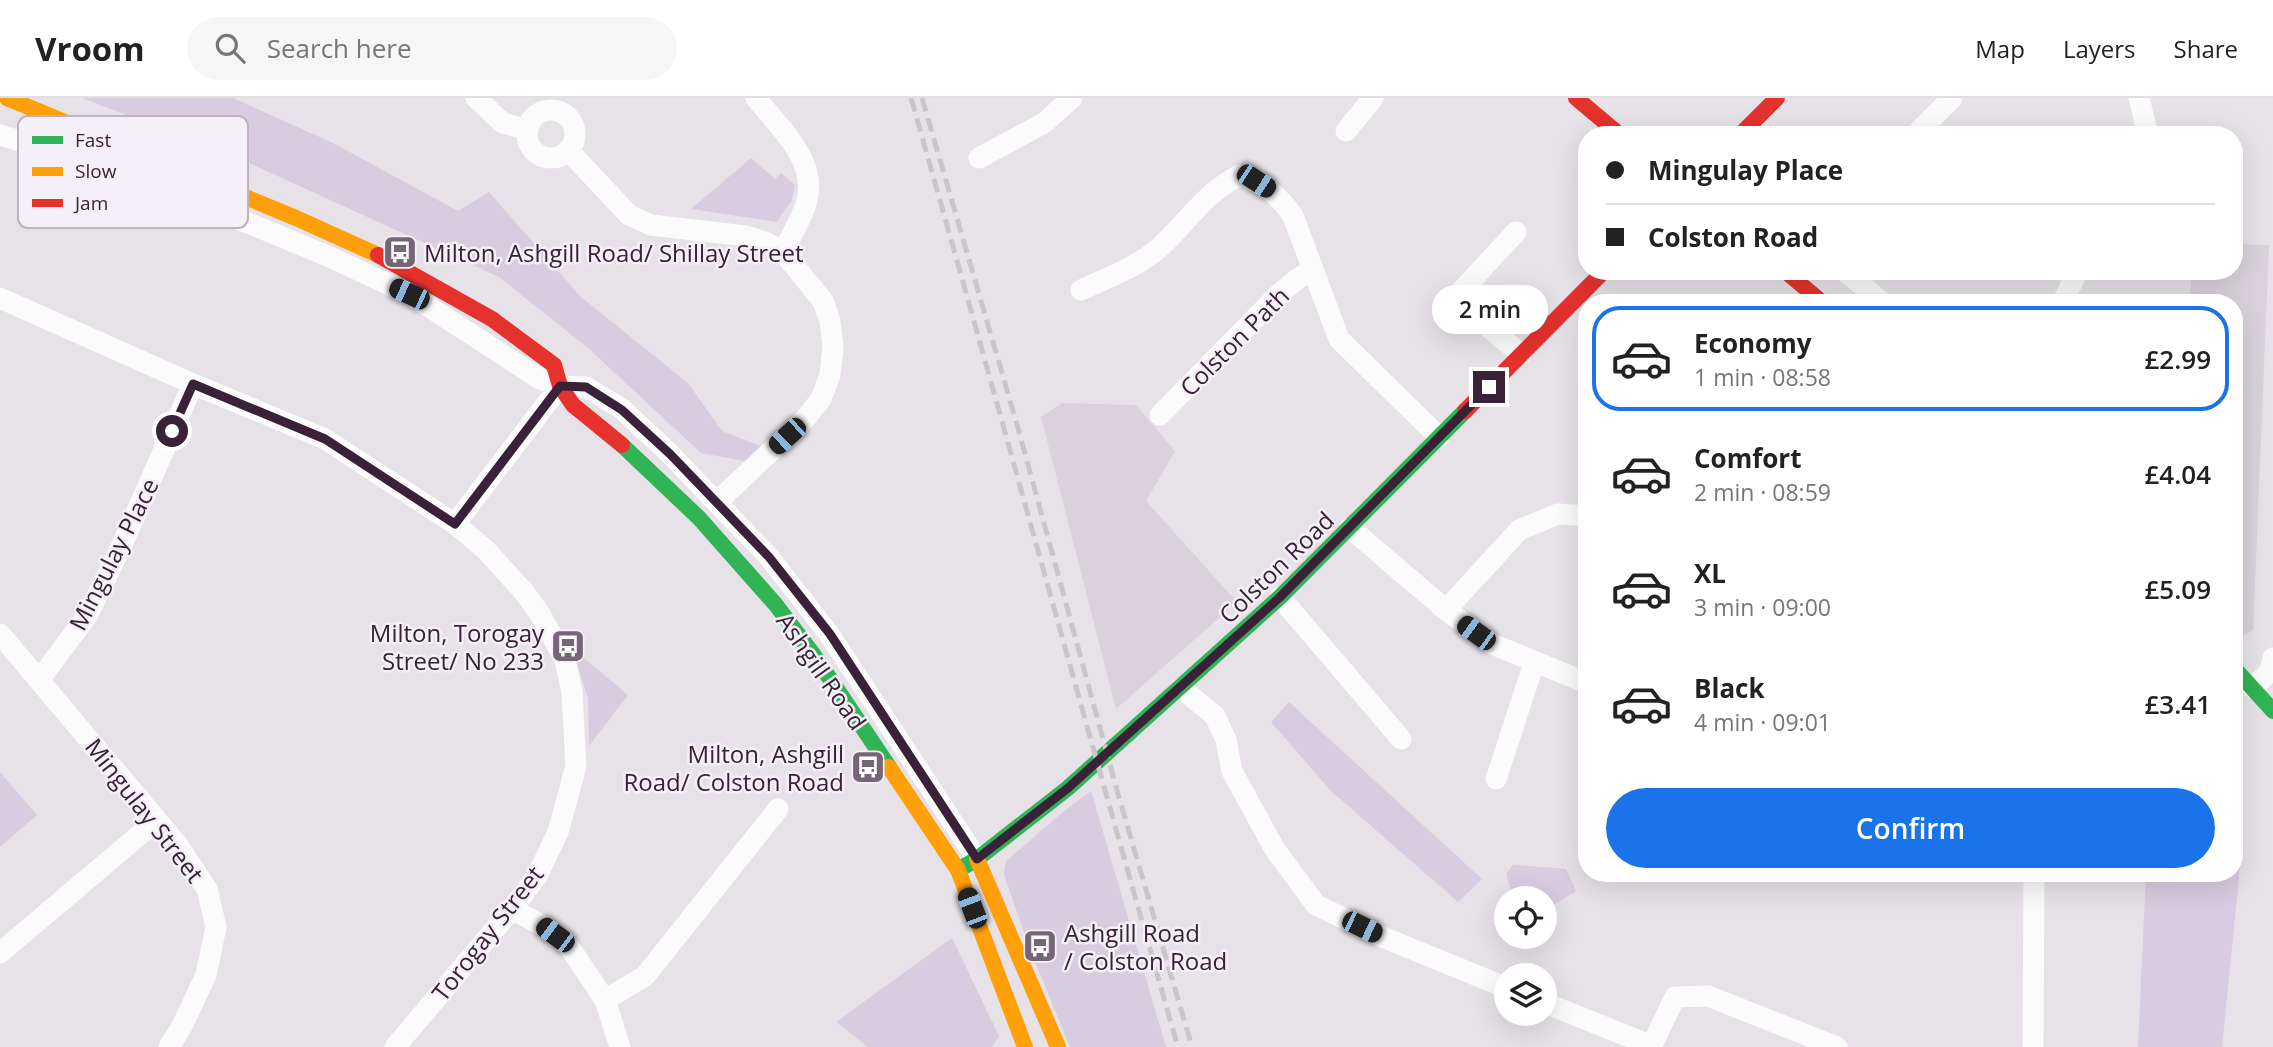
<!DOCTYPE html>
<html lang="en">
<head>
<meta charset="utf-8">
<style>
	:root { --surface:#fff; --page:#f6f6f6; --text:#222; --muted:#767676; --line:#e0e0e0; --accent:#1a73e8 }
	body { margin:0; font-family:"Open Sans",sans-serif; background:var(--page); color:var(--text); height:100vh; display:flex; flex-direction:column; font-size:26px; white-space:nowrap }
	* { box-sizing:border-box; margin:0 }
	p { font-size:23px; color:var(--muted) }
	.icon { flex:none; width:38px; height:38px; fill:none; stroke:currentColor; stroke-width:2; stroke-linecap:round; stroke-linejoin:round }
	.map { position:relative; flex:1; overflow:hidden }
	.side { position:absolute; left:1578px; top:196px; width:665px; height:588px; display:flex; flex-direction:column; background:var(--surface); border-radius:28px; box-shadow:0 7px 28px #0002 }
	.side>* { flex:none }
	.guide { position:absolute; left:1578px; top:28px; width:665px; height:154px; border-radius:28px; box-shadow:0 7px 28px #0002; display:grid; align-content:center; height:154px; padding:0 28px; background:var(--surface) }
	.fabs { position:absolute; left:1494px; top:788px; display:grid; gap:14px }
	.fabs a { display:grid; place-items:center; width:63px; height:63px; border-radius:50%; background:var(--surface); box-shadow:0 7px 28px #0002; font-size:35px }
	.end { position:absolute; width:32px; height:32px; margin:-16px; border:9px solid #392238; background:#fff; box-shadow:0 0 0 4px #fff }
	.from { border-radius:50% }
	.bubble { position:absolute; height:49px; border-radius:24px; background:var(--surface); box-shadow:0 7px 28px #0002; font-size:23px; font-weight:600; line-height:49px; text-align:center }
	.car { position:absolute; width:21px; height:42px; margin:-21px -10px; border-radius:9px; box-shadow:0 0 5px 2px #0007; background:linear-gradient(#222 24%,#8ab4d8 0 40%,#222 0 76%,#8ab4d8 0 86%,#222 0) }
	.guide b { display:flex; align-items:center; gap:24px; height:66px; font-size:26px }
	.guide b+b { border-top:2px solid var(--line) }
	.guide i { width:18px; height:18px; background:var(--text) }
	ul { padding:12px 0 0; list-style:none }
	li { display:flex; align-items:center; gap:21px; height:105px; margin:0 14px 10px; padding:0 14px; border:4px solid transparent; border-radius:28px }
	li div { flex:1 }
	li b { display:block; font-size:26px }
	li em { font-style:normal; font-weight:600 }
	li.selected { border-color:var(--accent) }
	li>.icon { width:63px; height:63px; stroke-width:1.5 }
	.action { display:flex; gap:14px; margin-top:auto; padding:14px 28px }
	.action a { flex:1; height:80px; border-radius:42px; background:var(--accent); color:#fff; font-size:28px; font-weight:600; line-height:80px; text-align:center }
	header { display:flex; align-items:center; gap:42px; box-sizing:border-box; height:98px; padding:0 35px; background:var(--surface); border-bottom:2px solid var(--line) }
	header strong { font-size:33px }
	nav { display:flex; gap:38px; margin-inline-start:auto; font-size:24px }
	.search { width:490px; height:63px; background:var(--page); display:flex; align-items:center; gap:18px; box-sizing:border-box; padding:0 24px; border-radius:38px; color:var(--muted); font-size:26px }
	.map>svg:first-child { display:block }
	.built { fill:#d9d2db }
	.green { fill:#d8cce0 }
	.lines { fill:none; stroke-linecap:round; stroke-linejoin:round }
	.street { stroke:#fbfbfc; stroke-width:21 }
	.fast { stroke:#30b455; stroke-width:16 }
	.slow { stroke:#ff9f0a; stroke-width:16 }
	.jam { stroke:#e5322d; stroke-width:16 }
	.rail { stroke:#c9c6c9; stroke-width:5; stroke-dasharray:14 7; stroke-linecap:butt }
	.route { stroke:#392238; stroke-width:9 }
	.labels { text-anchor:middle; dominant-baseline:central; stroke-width:5; stroke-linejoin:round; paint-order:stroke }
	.poi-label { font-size:24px; fill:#392238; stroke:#f5f0f7; text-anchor:start }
	.street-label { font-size:24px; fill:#392238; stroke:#f5f0f7 }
	.key { fill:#f5f0f7; stroke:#bdb2be; stroke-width:2 }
	.key-label { font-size:19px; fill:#392238 }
</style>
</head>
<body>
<header>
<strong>Vroom</strong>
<div class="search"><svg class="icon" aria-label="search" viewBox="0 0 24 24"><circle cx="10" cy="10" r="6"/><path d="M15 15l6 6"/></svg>Search here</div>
<nav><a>Map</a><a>Layers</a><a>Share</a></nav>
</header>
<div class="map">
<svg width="2273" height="949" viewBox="0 0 2273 949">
	<rect width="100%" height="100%" fill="#e7e2e8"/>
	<path class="built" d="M2235 146 2269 147 2253 532 2243 538 2235 533V205H2180L2183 200 2190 199 2192 173H2235Z
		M1062 305 1136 307 1175 353 1146 403 1237 504 1116 611 1041 319Z"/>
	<path class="green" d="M82 0H233L333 45 458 113 489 94 581 199 688 285 722 333 763 349 745 363 701 355 588 250 499 179 236 59Z
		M751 60 775 81 781 75 795 87 792 102 777 124 691 111Z
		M572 550 628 597 589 648 588 600Z
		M1289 604 1482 781 1458 804 1331 693 1271 624Z
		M2235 621 2242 628 2239 780 2222 949H2138L2146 775H2235Z
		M0 674 37 717 0 749Z
		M1091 693 1166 949H1070L1031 854 1004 777 1006 763 1064 713Z
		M1513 767 1566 771 1576 793 1549 810 1545 809V800H1524L1512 795 1506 776Z
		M952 840 999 938 992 949H868L836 924Z"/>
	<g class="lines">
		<path class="street" d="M476 0 503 25 528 32
			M756 0C782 33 824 68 803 114 797 128 790 141 783 154
			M2139 0 2148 37
			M527 36a24 24 0 1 1 48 0a24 24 0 1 1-48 0Z
			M1346 33 1373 0
			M0 37 60 55 253 127 330 159 409 196 540 281 560 288 586 289 622 311 670 356 769 459 829 536 977 761
			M1915 37 1952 0
			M568 52 629 117 651 127 746 138 765 144 783 154 823 203 830 223 833 249 830 277 821 301 804 322 717 404
			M979 60 1044 25 1072 0
			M1516 134 1454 201 1521 256
			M1845 173 1883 205
			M1081 192C1107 180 1137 169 1159 150 1188 124 1204 95 1240 77 1264 86 1279 97 1293 118L1339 241 1439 339
			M0 200 193 286 325 341 455 426 486 452 524 494 540 516 565 562 572 594 576 668 558 734 537 778 512 811 395 949
			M2062 205 2078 173
			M1160 317 1278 197 1297 181 1312 172
			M455 426 560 288
			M1350 430 1446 512 1492 546 1587 585
			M1280 499 1401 641
			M1446 512 1519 432 1558 416 1587 418
			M0 536 177 746 207 791 216 829 206 877 182 928 169 949
			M39 582 87 518 121 449 193 286
			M1181 590 1215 618 1226 642 1232 673 1274 750 1316 807 1385 840 1507 890
			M2253 590 2270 573 2273 560
			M1496 681 1534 565
			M512 811 543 828 568 847 605 902 620 949
			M0 855 157 722
			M605 902 645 878 778 711
			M1545 905 1652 948
			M1651 949 1675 899 1708 898 1837 949
			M2033 949 2034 775"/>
		<path class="fast" d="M622 347 699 420 776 507 816 560 889 669
			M2235 571 2273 613
			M958 772 977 761 1068 690 1280 499 1465 313"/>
		<path class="slow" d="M7 0 296 120 378 157
			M889 669 958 772 1025 949
			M977 761 1058 949"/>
		<path class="jam" d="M1576 0 1620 37
			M1740 37 1777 0
			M378 157 492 221 554 267 560 288 573 307 622 347
			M1785 173 1823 205
			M1465 313 1604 173"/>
		<path class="rail" d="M911 0C1001 316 1087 633 1178 949
			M922 0 1018 330 1118 696 1192 949"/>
	</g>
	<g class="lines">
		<path class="route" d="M172 333 193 286 325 341 455 426 560 288 586 289 622 312 670 356 769 459 830 536 977 761 1068 690 1280 499 1489 289"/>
	</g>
	<defs>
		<g id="bus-square" transform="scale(1.75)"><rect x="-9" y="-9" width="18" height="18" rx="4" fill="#766576" stroke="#f5f0f7"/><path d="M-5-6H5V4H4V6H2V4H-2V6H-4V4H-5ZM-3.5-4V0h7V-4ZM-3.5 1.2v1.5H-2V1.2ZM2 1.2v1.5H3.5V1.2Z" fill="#fff"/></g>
	</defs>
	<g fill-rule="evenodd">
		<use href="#bus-square" x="400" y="154"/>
		<use href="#bus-square" x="568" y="548"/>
		<use href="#bus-square" x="868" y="669"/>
		<use href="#bus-square" x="1040" y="848"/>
	</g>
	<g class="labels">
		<g class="poi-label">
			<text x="424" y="154">Milton, Ashgill Road/ Shillay Street</text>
			<text x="544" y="534" text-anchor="end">Milton, Torogay<tspan x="544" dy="28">Street/ No 233</tspan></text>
			<text x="844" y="655" text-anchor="end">Milton, Ashgill<tspan x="844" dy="28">Road/ Colston Road</tspan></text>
			<text x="1064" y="834">Ashgill Road<tspan x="1064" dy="28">/ Colston Road</tspan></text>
		</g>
		<g class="street-label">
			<text transform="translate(1234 243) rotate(-45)">Colston Path</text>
			<text transform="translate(113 456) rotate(-63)">Mingulay Place</text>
			<text transform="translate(1276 469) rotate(-44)">Colston Road</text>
			<text transform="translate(822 573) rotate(55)">Ashgill Road</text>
			<text transform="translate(145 712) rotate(52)">Mingulay Street</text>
			<text transform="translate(487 835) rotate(-52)">Torogay Street</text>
		</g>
	</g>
	<rect x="18" y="18" width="230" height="112" rx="10" class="key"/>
	<rect x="32" y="38" width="31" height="8" fill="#30b455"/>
	<rect x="32" y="69" width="31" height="9" fill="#ff9f0a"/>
	<rect x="32" y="101" width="31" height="8" fill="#e5322d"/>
	<g class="key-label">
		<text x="75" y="49">Fast</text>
		<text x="75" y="80">Slow</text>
		<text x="75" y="112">Jam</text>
	</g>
</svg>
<div class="fabs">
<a><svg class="icon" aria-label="locate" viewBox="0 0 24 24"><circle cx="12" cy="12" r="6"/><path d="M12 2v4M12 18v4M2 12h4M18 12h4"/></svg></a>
<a><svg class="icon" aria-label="layers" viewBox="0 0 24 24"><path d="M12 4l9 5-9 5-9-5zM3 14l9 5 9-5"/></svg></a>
</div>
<i class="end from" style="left:172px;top:333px"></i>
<i class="end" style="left:1489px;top:289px"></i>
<div class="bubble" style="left:1432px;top:187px;width:116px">2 min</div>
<i class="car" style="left:1256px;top:83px;rotate:123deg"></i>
<i class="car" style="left:409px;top:196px;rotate:295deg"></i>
<i class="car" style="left:787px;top:338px;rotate:227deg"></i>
<i class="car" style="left:1476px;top:535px;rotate:306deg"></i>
<i class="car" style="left:972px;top:810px;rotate:339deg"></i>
<i class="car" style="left:1362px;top:829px;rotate:116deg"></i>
<i class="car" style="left:555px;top:837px;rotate:307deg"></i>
<div class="guide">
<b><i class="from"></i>Mingulay Place</b>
<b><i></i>Colston Road</b>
</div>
<section class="side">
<ul>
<li class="selected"><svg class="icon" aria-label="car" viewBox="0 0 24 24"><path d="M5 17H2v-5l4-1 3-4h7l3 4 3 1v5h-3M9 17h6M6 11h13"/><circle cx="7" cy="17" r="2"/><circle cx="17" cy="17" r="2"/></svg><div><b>Economy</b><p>1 min · 08:58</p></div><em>£2.99</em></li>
<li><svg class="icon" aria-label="car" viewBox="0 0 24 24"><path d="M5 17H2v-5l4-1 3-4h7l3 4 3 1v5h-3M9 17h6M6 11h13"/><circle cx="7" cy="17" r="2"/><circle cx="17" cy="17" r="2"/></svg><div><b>Comfort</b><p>2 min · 08:59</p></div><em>£4.04</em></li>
<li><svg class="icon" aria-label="car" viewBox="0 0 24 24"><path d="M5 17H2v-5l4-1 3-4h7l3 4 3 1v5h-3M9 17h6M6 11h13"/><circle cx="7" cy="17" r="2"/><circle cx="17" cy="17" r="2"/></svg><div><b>XL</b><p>3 min · 09:00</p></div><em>£5.09</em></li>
<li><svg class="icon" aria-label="car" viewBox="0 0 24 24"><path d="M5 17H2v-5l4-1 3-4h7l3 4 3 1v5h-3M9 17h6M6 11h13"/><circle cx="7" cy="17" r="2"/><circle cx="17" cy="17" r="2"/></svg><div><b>Black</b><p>4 min · 09:01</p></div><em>£3.41</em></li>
</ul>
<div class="action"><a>Confirm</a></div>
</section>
</div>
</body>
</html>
